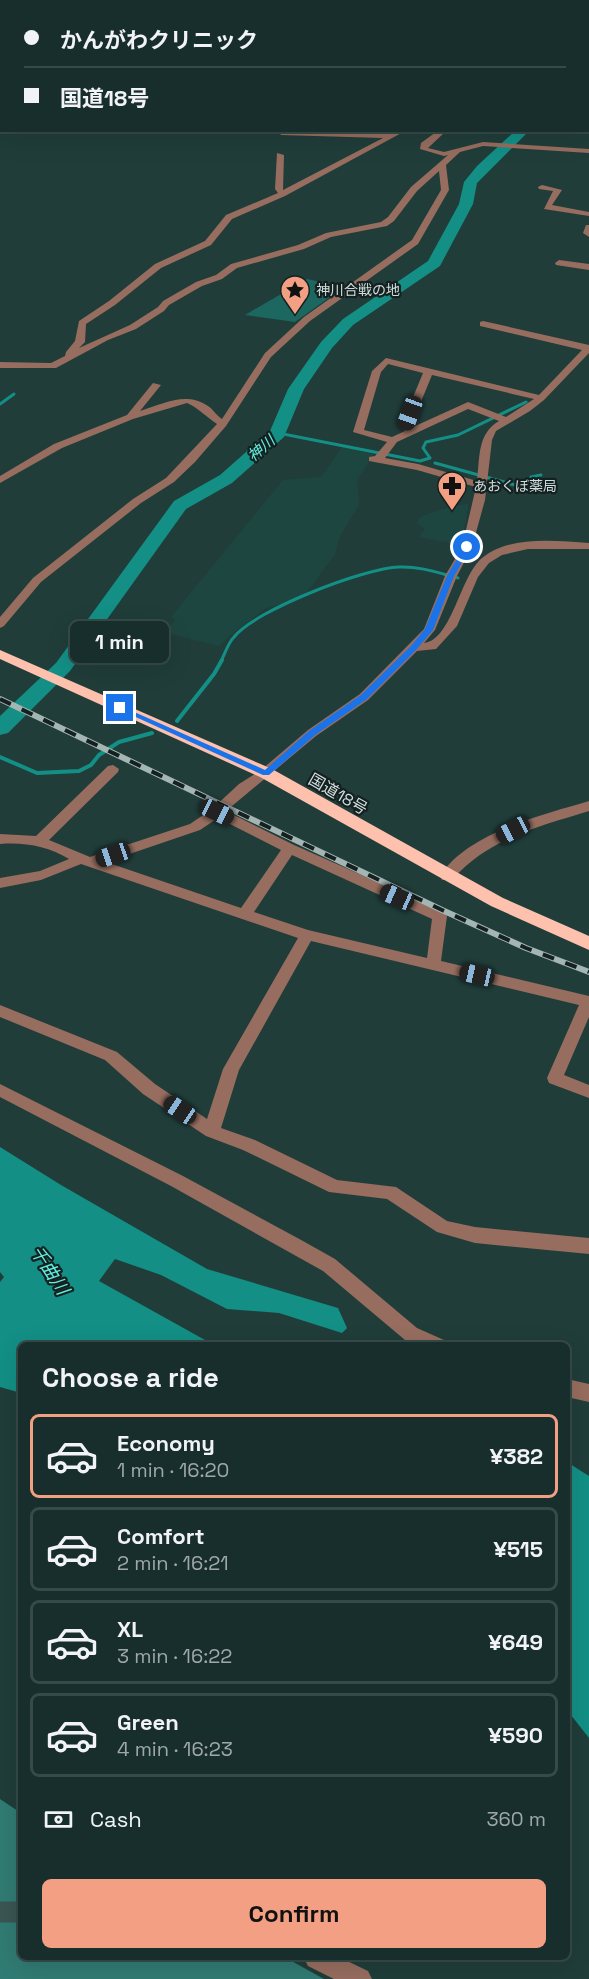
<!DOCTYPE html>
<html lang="en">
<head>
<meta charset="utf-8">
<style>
	:root { --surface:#182e2c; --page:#253a38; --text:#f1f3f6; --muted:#9fa8a9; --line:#364a48; --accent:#f39f83 }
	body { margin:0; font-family:"Space Grotesk","Noto Sans JP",sans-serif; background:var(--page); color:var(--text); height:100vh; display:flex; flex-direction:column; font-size:22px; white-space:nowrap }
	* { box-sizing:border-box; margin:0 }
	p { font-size:20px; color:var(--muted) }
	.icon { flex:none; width:33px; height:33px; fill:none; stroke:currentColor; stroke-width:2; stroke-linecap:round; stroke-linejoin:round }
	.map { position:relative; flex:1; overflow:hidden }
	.drawer { position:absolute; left:18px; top:1342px; width:552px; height:618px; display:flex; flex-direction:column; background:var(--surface); border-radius:9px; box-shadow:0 6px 24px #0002,0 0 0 2px var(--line) }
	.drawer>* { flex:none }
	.guide { position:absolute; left:0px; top:0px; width:590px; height:132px; box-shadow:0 6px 24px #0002,0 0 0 2px var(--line); display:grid; align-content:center; height:132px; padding:0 24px; background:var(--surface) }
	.end { position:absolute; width:27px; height:27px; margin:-14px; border:8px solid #1a73e8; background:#fff; box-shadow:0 0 0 3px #fff }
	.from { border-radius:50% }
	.bubble { position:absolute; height:42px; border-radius:9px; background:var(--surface); box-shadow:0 6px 24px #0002,0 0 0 2px var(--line); font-size:20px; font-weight:800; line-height:42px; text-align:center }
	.car { position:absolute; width:18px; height:36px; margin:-18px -9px; border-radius:8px; box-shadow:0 0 4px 2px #0007; background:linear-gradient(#222 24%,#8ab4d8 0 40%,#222 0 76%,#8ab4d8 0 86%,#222 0) }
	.guide b { display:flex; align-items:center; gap:21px; height:57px; font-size:22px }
	.guide b+b { border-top:2px solid var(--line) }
	.guide i { width:15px; height:15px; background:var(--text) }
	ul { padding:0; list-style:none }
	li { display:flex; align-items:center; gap:18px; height:84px; margin:0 12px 9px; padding:0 12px; border:3px solid var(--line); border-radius:9px }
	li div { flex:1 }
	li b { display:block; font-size:22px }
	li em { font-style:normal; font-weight:800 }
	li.on { border-color:var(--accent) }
	li>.icon { width:54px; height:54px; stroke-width:1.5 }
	h2 { padding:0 24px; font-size:27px; line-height:72px }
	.pay { display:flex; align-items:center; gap:15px; height:66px; padding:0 24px; font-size:22px }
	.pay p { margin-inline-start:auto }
	.button { display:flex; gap:12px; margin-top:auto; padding:12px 24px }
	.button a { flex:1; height:69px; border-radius:9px; background:var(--accent); color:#111; font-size:24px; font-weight:800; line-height:69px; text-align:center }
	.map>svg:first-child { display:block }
	.built { fill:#1e4641 }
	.green { fill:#1c6861 }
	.forest { fill:#307b73 }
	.water { fill:#138f85 }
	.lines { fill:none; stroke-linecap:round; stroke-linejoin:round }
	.stream-far1 { stroke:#138f85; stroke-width:3 }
	.stream { stroke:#138f85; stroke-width:4 }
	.river { fill:#138f85; fill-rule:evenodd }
	.minor-tunnel { stroke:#3a5552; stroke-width:21; stroke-dasharray:21 10; stroke-linecap:butt }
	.minor { fill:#966d5f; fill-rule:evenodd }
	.highway { fill:#fdc1ad; fill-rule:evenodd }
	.rail-casing { stroke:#a3b6b4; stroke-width:6 }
	.rail { stroke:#152120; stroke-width:4; stroke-dasharray:12; stroke-linecap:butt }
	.route { fill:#1a73e8 }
	.labels { text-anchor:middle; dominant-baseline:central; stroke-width:4.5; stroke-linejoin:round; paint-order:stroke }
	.far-poi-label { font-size:14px; fill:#cfdfdd; stroke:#152120; text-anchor:start }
	.far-water-label { font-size:15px; font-style:italic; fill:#62efe1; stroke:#152120 }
	.street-label { font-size:16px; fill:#cfdfdd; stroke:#152120 }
	.water-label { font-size:18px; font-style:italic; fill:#62efe1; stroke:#152120 }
</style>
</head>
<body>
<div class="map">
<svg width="589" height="1979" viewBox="0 0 589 1979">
	<rect width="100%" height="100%" fill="#203d3a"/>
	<path class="built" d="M342 447 374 454 357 480 359 505 340 536 335 554 302 599 266 608 232 634 219 646 163 632 175 620 171 617 283 480 321 477Z
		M469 503 461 545 419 537 425 529 417 523 420 517 439 510Z"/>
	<path class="green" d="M307 279 344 287 295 322 245 315Z"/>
	<path class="forest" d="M0 1799 21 1813V1958H286L324 1979H0Z"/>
	<path class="water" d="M0 1147 61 1185 207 1269 338 1308 347 1328 342 1333 279 1313 227 1309 161 1275 115 1259 99 1281 214 1345 21 1346V1393L0 1387V1282L4 1277 0 1272Z
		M567 1462 589 1476V1738L567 1710Z"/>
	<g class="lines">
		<path class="stream-far1" d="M0 404 14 394
			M278 433 420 461 430 458 423 448 426 442 458 435 526 402
			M435 463 515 485 528 483 531 477 541 475
			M221 661C225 654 228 643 234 637 255 610 365 568 399 567 419 566 439 573 458 578"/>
		<path class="stream" d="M177 721 214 674 222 660
			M0 757 37 773 79 771 91 765 99 755 119 742 152 733"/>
		<path class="river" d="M589 93V101L588 102V94Z
			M516 130H530L477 183 473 204 440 266 353 325 332 348 304 389 284 437 232 483 186 509 70 671 8 733 0 735V716L56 663 174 501 220 475 270 431 288 389 321 342 343 319 428 261 459 204 464 182 477 166Z"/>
		<path class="minor-tunnel" d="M0 1912H21"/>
		<path class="minor" d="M112 0H118L111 2Z
			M383 0H389V2H383Z
			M553 0H559V2H553Z
			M0 16H2V20H0Z
			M398 130H407L285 196 232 219 211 245 161 268 115 305 86 324 85 342 79 348 130 325 158 307 163 301 196 282 216 275 231 264 298 245 326 233 381 222 388 217 411 187 448 155 444 156 420 149 421 143 436 132V130H443L444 133 428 148 444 152 483 142 589 149V153L483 146 460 152 446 165 449 190 418 244 310 321 271 357 226 426 195 462 174 482 141 503 41 582 4 626 0 628V617L33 578 133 499 166 478 217 424C206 417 200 409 187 403L133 419 62 448 0 483V476L54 444 127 415 153 383 161 385 140 411C164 404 185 391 208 406 213 409 216 415 222 419L265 353 304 317 412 240 441 190 439 171 417 191 394 221 387 226 331 237 304 249 237 268 222 279 202 286 169 305 164 311 136 329 108 340 56 368H0V362L51 363 65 356 66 352 75 341 79 321 109 301 155 264 205 241 226 215 278 193 275 189 277 153 284 155 283 190 383 138 281 135 278 131 391 134Z
			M542 185 562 190 552 205 589 212V216L544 209 553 191 539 189 538 187Z
			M586 225H589V237L583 233Z
			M559 260 589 264V270L556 265 555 263Z
			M483 321 589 345V353L544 400 530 411 496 431 492 440 485 500 472 547 457 576 435 630 424 643C452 640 460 576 482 558 509 535 556 541 589 543V549H528L502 555 489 563 478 577 457 626 436 649 417 651 368 700 316 736 226 811 294 845 445 912 447 916 441 961 589 996V1017L564 1075 589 1085V1098L549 1083 547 1078 579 1005 311 941 239 1070 221 1128 255 1140 337 1180 396 1187 447 1221 475 1227 589 1238V1254L475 1243 437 1232 387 1199 329 1192 243 1150 206 1136 143 1094 105 1060 0 1017V1005L117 1052 155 1084 207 1119 223 1069 298 938 81 864 41 880 0 888V878L40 871 69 859C48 846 24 842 0 844V834L36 836 108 766 113 765 119 769 118 772 49 840 90 857 190 824 212 809 239 784 261 770 308 730 360 694 424 629 445 576 462 547 476 487 417 470 369 461V457L375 456 387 442 353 432 372 371 386 358 539 395 582 350 480 326V322ZM388 364 423 373 401 426 405 431 392 437 364 430 381 372ZM432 375 534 399 506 417 468 402 413 427 411 426ZM468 409 499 421C477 434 480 457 477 481L418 464 385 458 397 442ZM218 818 281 850 241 908 106 862 200 830ZM292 855 432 919 427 958 308 930 254 912Z
			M589 801V811C538 827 489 838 452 880H442L440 876C467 833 542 815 589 801Z
			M0 1084 183 1176 303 1241 335 1259 417 1328 444 1340 447 1346H417L405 1340 323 1271 171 1186 0 1097Z
			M567 1379 589 1384V1402L567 1397Z
			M304 1958H341L368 1971 372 1979H334L308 1966Z"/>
		<path class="highway" d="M0 650 272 769 503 898 589 936V950L491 906 260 777 0 659Z"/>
		<g class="rail-casing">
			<path id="rail" d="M0 699 442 910 526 948 589 972"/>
		</g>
		<use href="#rail" class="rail"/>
	</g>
	<path class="route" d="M467 545 471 547 454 576 433 630 416 650 367 699 315 735 269 775H263L116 708 123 707 265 770 309 731 361 695 411 646 425 629 447 576 464 547Z"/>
	<defs>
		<g id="sight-pin" transform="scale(1.5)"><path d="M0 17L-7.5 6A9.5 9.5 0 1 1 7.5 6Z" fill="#f39f83" stroke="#152120"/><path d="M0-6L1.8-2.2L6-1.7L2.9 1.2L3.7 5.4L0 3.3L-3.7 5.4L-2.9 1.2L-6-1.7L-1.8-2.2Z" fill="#111"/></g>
		<g id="pharmacy-pin" transform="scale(1.5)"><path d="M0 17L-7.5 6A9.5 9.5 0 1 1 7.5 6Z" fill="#f39f83" stroke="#152120"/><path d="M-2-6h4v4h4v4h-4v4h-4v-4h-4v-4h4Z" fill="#111"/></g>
	</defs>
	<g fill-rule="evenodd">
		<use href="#sight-pin" x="295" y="290"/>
		<use href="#pharmacy-pin" x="452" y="486"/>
	</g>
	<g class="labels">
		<g class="far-poi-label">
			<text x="316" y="290">神川合戦の地</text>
			<text x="473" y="486">あおくぼ薬局</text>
		</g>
		<g class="far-water-label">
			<text transform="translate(261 448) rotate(-41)">神川</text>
		</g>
		<g class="street-label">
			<text transform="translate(338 794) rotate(30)">国道18号</text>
		</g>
		<g class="water-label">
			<text transform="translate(50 1270) rotate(57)">千曲川</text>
		</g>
	</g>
</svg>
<i class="end from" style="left:467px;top:547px"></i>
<i class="end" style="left:120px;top:708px"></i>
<div class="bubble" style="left:70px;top:621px;width:99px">1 min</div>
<i class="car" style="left:410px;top:413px;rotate:200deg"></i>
<i class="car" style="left:217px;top:812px;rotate:116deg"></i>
<i class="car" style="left:513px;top:830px;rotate:242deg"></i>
<i class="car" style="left:113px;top:855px;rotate:251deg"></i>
<i class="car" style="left:397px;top:897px;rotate:294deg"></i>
<i class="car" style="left:477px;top:975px;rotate:283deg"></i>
<i class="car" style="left:180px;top:1110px;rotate:304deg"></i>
<div class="guide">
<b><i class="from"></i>かんがわクリニック</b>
<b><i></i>国道18号</b>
</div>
<section class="drawer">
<h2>Choose a ride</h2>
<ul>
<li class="on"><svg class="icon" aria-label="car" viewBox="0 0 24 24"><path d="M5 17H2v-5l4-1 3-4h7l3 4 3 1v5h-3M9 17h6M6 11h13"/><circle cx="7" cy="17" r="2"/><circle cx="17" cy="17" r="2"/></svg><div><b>Economy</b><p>1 min · 16:20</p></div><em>¥382</em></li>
<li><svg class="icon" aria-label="car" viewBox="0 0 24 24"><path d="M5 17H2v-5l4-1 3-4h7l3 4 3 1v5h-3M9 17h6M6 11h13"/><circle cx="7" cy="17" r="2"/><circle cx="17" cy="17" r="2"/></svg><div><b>Comfort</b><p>2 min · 16:21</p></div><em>¥515</em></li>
<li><svg class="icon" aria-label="car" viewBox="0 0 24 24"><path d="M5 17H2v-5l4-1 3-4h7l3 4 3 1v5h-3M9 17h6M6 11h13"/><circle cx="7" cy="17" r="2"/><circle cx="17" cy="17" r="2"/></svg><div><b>XL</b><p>3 min · 16:22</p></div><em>¥649</em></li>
<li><svg class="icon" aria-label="car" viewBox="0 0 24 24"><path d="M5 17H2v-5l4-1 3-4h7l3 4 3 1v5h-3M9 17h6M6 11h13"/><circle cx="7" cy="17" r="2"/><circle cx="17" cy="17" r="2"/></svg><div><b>Green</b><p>4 min · 16:23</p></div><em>¥590</em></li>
</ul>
<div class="pay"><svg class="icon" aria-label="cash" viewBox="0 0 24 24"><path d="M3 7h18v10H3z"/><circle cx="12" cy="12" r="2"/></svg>Cash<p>360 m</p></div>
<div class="button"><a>Confirm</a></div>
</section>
</div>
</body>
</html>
